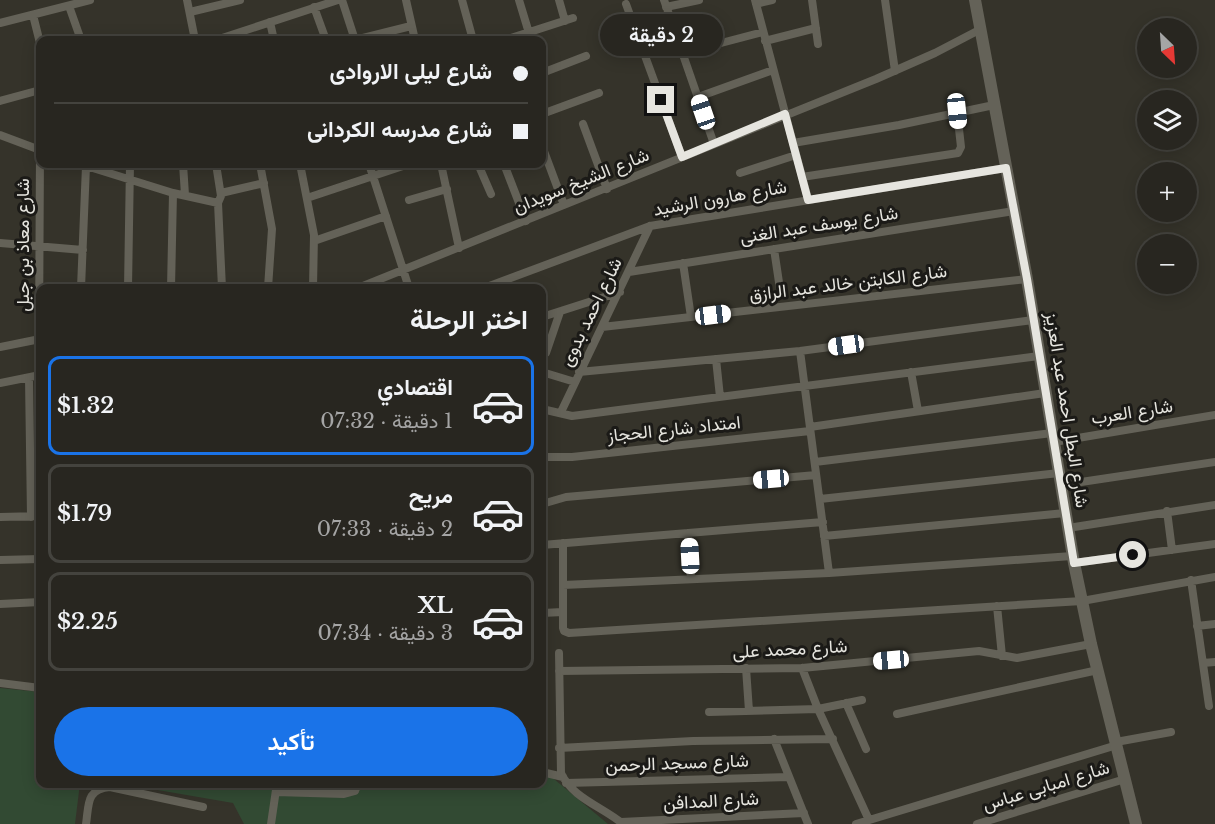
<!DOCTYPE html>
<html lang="ar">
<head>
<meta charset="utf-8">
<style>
	:root { --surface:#282620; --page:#34322d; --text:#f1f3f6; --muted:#a5a5a5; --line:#44433e; --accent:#1a73e8 }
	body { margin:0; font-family:"Libre Baskerville",Vazirmatn,serif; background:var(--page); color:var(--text); direction:rtl; height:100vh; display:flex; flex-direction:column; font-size:22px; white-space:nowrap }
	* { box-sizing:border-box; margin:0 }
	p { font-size:20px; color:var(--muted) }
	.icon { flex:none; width:33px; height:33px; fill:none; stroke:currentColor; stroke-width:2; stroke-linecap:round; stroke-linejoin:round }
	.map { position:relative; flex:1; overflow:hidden; direction:ltr }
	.sheet { position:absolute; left:36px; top:284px; width:510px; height:504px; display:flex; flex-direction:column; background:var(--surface); border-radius:12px; box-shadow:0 3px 15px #0003,0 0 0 2px var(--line); direction:rtl }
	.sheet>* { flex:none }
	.hud { position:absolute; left:36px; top:36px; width:510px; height:132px; border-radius:12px; box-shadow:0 3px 15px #0003,0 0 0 2px var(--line); direction:rtl; display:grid; align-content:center; height:132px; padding:0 18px; background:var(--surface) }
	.needle { width:39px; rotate:155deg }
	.tools { position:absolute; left:1137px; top:18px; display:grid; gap:12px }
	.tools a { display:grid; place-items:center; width:60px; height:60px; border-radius:50%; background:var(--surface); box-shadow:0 3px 15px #0003,0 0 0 2px var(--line); font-size:30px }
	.end { position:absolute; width:27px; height:27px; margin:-14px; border:8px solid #e6e5df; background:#111; box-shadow:0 0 0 3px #111 }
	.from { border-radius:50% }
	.bubble { position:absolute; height:42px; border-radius:21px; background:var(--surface); box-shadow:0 3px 15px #0003,0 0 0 2px var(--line); font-size:20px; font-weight:600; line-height:42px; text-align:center; direction:rtl }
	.car { position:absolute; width:18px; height:36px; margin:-18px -9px; border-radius:8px; box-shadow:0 0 4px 2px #0007; background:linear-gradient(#fff 24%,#345 0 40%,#fff 0 76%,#345 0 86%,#fff 0) }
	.hud b { display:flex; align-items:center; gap:21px; height:57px; font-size:22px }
	.hud b+b { border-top:2px solid var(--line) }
	.hud i { width:15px; height:15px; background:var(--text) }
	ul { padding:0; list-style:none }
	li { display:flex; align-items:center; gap:18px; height:99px; margin:0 12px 9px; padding:0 6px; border:3px solid var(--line); border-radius:12px }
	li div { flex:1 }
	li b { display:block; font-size:22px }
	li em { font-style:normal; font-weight:600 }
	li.current { border-color:var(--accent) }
	li>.icon { width:54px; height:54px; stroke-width:1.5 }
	h2 { padding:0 18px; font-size:27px; line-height:72px }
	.action { display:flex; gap:12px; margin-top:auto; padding:12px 18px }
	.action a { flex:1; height:69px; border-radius:36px; background:var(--accent); color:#fff; font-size:24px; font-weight:600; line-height:69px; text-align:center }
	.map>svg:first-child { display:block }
	.green { fill:#324a33 }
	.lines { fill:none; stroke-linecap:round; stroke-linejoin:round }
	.minor { stroke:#646258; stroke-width:8 }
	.secondary { stroke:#646258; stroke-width:12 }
	.route { stroke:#e6e5df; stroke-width:8 }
	.labels { text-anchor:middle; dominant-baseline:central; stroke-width:6; stroke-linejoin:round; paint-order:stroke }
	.street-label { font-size:18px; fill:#e6e5df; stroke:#1b1a17 }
</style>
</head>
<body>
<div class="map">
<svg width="1215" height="824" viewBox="0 0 1215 824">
	<rect width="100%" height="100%" fill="#35332a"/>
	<path class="green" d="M0 688 40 692V783H80L75 824H0Z
		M542 769 608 824H244L233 803 117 783H542Z"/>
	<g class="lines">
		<path class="minor" d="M187 0 195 40
			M342 0 355 40
			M406 0 415 40
			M462 0 473 40
			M519 0 529 33
			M559 0 565 21
			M664 0 714 144
			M755 0 808 199
			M812 0 818 44
			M885 0 895 71
			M626 4 682 157
			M756 4 772 0
			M69 6 81 40
			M314 7 326 40
			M666 7 699 0
			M190 12 240 0
			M33 15 40 43
			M270 22 274 40
			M0 23 90 0
			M216 40 338 0
			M355 40 411 26
			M505 40 573 18
			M765 41 816 28
			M683 53 763 32
			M542 73 586 56
			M698 97 773 70
			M0 101 40 90
			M542 114 599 93
			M583 124 607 189
			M0 135 40 150
			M793 143 899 125 994 105
			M542 146 564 205
			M80 164 173 193 218 203
			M183 164 185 195
			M216 164 221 196 218 203 222 288
			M260 164 272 229 268 288
			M300 164 314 235 313 288
			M369 164 409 288
			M441 164 459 248
			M478 164 491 194
			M504 164 526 221
			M740 173 796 155
			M802 177 958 153 961 147 957 111
			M221 193 264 183
			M307 198 409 164
			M409 200 447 189
			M314 241 386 216
			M0 243 83 250
			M774 249 780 289
			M683 263 691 317
			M629 272 1014 211
			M81 288 86 166
			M128 288 130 164
			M171 288 173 193
			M358 288 876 79 935 53 981 29
			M484 288 650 226 1006 168
			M542 317 620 292
			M602 327 1027 279
			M39 339 40 150
			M0 347 40 339
			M800 351 829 573
			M546 353 560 312
			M716 359 720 397
			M542 372 575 382
			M579 372 800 351 1033 320
			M911 372 918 411
			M29 378 31 517
			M0 383 40 375
			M542 409 572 416 1039 356
			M561 412 650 226
			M810 427 1045 393
			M1054 442 1215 415
			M542 457H572L810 431
			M815 462 1052 433
			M1061 485 1215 462
			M820 499 1059 473
			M542 504 566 497 816 475
			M1167 511 1172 550
			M0 517 40 516
			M1068 528 1215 505
			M688 533 691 579
			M824 536 1065 513
			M563 543V628L564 631 569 633 1082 601 1215 577
			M542 545 823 522
			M0 560 40 559
			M1074 563 1215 544
			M1191 580 1209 706
			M563 585 829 573 1072 556
			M0 604 40 602
			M997 606 1002 656
			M542 613 563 612
			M1197 626 1215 624
			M559 653 561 773C572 798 603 807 623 824
			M1203 663 1215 662
			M746 668 749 711
			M802 668 818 709 869 820
			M559 671 802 668 979 651 1017 658 1091 644
			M0 683 40 688
			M846 703 866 749
			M709 712 818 709 862 700
			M897 714 1098 670
			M774 739 808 824
			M1116 742 1171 732
			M559 748 693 741 833 739
			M542 772 563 777
			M566 783 789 777
			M276 792 344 794 355 791 358 783
			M621 822 804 813
			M86 824C89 804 86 789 110 787L203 807
			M271 824 277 783
			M856 824 1117 745
			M977 824 1125 779"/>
		<path class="secondary" d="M975 0 1027 279 1074 563 1091 644 1136 824"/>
	</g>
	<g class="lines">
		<path class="route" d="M661 100 682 157 785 114 808 200 1006 168 1027 279 1074 563 1133 555"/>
	</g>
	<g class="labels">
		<g class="street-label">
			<text transform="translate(581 181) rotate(-22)">شارع الشيخ سويدان</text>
			<text transform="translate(720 198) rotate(-10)">شارع هارون الرشيد</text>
			<text transform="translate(819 225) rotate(-9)">شارع يوسف عبد الغنى</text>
			<text transform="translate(23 245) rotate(-90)">شارع معاذ بن جبل</text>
			<text transform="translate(848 283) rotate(-7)">شارع الكابتن خالد عبد الرازق</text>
			<text transform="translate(591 312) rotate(-64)">شارع احمد بدوى</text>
			<text transform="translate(1067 410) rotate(81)">شارع البطل احمد عبد العزيز</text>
			<text transform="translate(1132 412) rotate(-9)">شارع العرب</text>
			<text transform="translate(674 429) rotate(-6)">امتداد شارع الحجاز</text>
			<text transform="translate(790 649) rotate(-3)">شارع محمد على</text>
			<text transform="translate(677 763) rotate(-2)">شارع مسجد الرحمن</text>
			<text transform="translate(1046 786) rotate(-17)">شارع امبابى عباس</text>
			<text transform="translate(711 801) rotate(-3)">شارع المدافن</text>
		</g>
	</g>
</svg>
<div class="tools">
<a><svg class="needle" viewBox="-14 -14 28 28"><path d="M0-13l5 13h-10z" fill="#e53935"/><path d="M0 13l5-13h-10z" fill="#a5a5a5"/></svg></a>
<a><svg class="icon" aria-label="layers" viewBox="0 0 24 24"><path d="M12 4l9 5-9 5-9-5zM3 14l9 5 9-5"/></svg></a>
<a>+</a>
<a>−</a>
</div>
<i class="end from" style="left:1133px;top:555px"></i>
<i class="end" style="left:661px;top:100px"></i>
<div class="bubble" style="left:600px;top:14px;width:123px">2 دقيقة</div>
<i class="car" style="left:957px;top:111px;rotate:174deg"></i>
<i class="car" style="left:703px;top:112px;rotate:341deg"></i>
<i class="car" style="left:713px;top:315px;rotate:83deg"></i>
<i class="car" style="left:846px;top:345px;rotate:262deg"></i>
<i class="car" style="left:771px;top:479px;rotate:265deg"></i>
<i class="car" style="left:690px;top:556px;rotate:357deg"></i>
<i class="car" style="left:891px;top:660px;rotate:265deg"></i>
<div class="hud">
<b><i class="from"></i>شارع ليلى الاروادى</b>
<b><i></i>شارع مدرسه الكردانى</b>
</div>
<section class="sheet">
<h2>اختر الرحلة</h2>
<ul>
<li class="current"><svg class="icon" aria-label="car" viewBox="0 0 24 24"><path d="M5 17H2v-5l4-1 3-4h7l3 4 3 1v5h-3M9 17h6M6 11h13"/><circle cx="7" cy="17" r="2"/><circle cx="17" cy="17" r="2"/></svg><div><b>اقتصادي</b><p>1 دقيقة · 07:32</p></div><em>$1.32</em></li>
<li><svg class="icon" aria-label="car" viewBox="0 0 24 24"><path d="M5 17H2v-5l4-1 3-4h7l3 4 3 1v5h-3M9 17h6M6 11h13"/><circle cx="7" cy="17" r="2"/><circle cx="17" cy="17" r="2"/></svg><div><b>مريح</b><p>2 دقيقة · 07:33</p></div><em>$1.79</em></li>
<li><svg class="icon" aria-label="car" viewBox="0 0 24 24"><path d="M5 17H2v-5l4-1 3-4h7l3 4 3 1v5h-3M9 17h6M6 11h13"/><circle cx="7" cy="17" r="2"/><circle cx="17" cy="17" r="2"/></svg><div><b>XL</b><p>3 دقيقة · 07:34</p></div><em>$2.25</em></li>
</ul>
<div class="action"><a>تأكيد</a></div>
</section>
</div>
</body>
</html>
